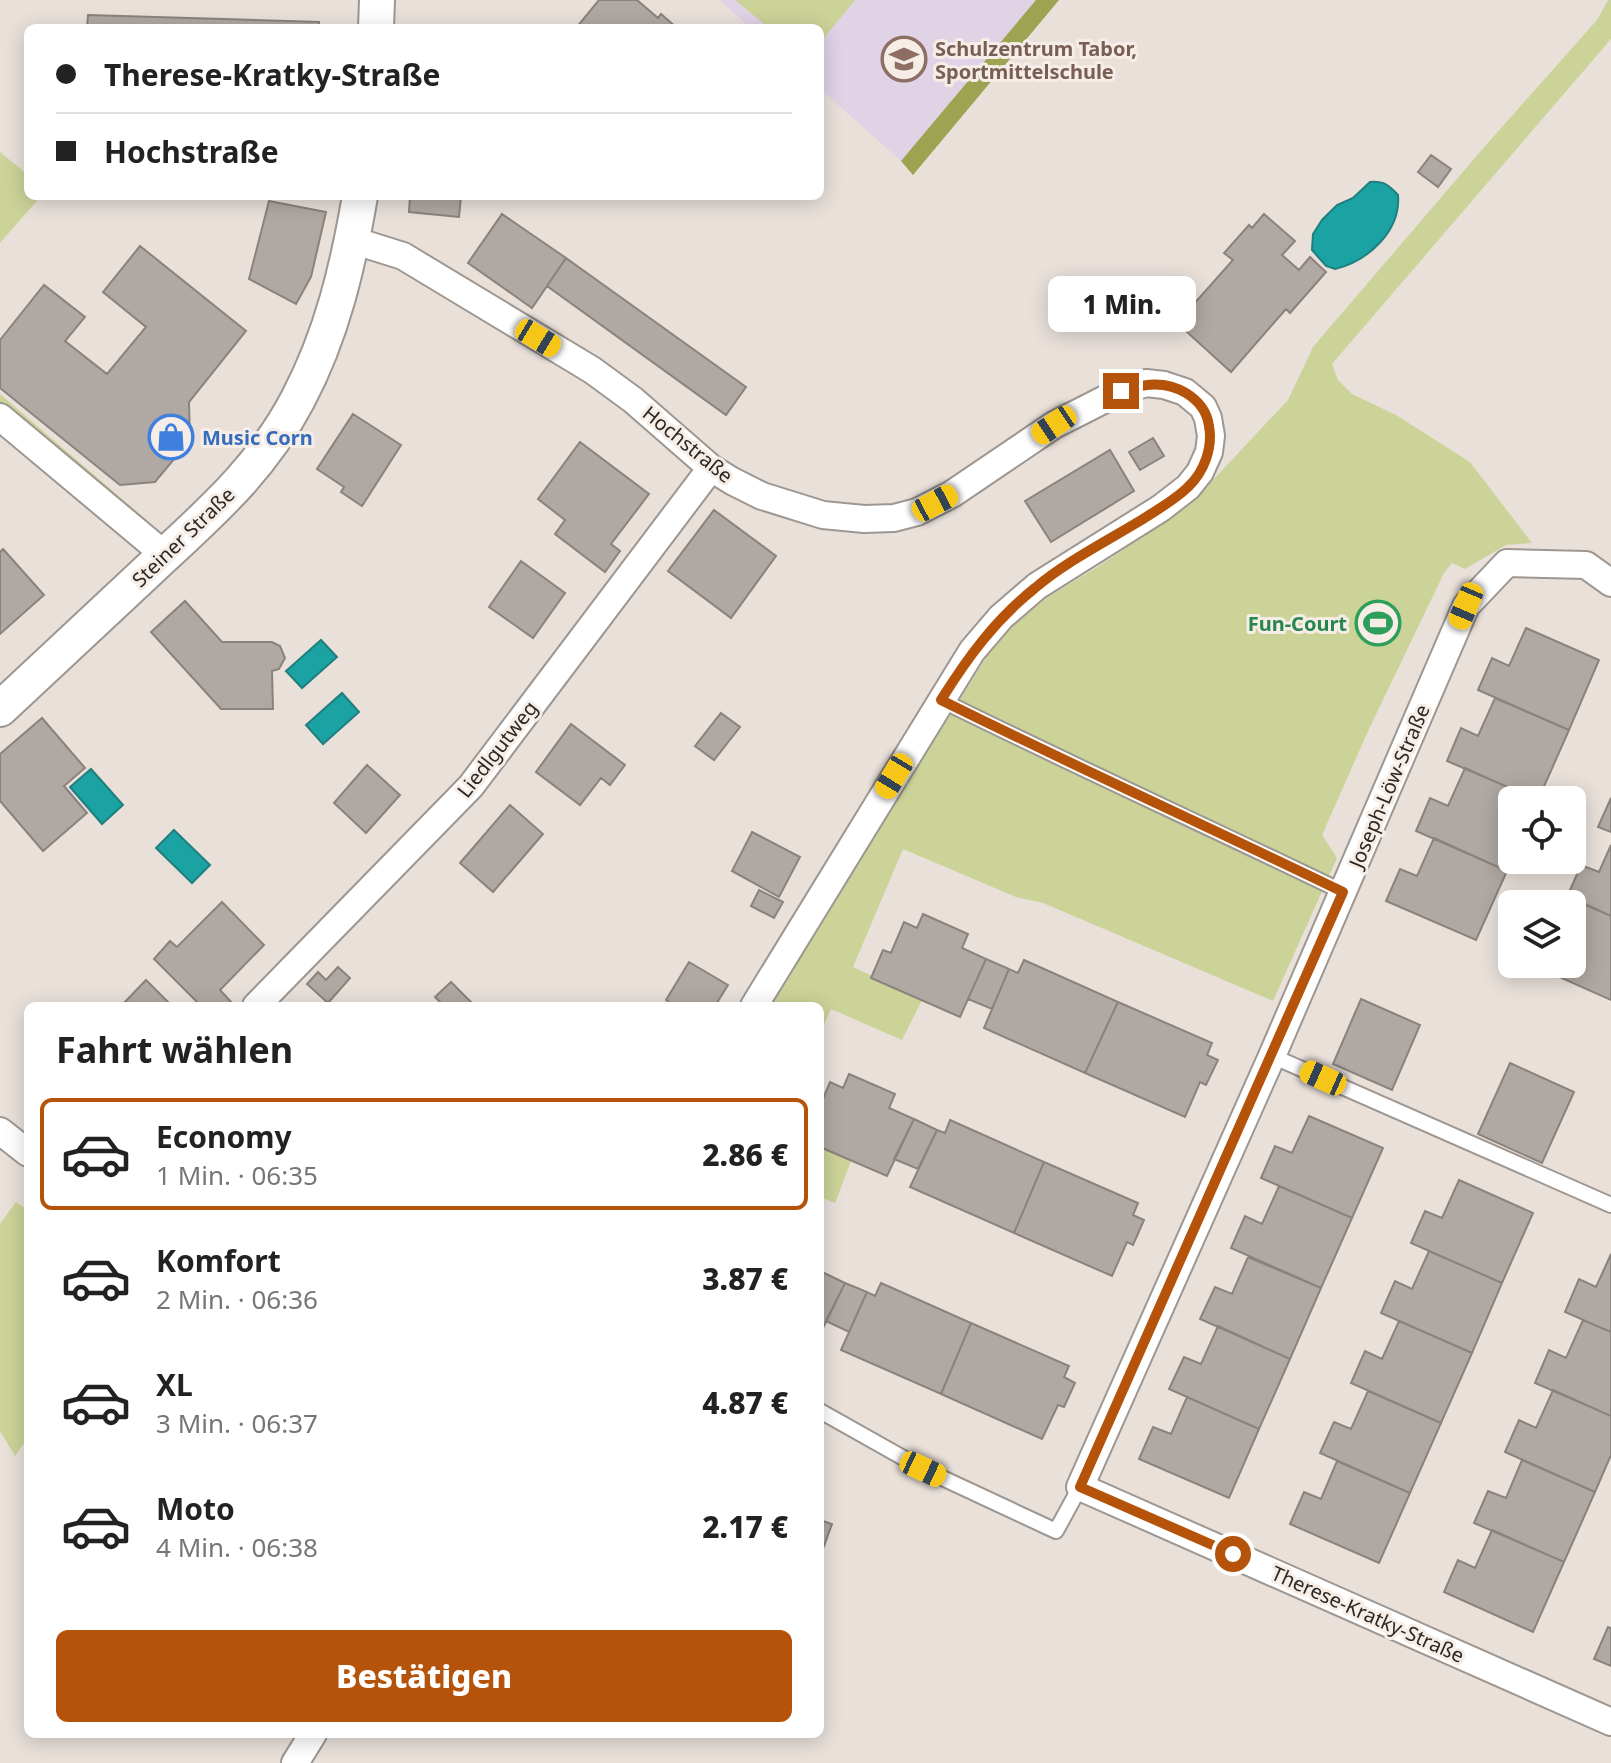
<!DOCTYPE html>
<html lang="de">
<head>
<meta charset="utf-8">
<style>
	:root { --surface:#fff; --page:#f2f2f2; --text:#222; --muted:#767676; --line:#e0e0e0; --accent:#b45309 }
	body { margin:0; font-family:"Noto Sans",sans-serif; background:var(--page); color:var(--text); height:100vh; display:flex; flex-direction:column; font-size:30px; white-space:nowrap }
	* { box-sizing:border-box; margin:0 }
	p { font-size:26px; color:var(--muted) }
	.icon { flex:none; width:44px; height:44px; fill:none; stroke:currentColor; stroke-width:2; stroke-linecap:round; stroke-linejoin:round }
	.map { position:relative; flex:1; overflow:hidden }
	.side { position:absolute; left:24px; top:1002px; width:800px; height:736px; display:flex; flex-direction:column; background:var(--surface); border-radius:12px; box-shadow:0 4px 20px #0003 }
	.side>* { flex:none }
	.guide { position:absolute; left:24px; top:24px; width:800px; height:176px; border-radius:12px; box-shadow:0 4px 20px #0003; display:grid; align-content:center; height:176px; padding:0 32px; background:var(--surface) }
	.fabs { position:absolute; left:1498px; top:786px; display:grid; gap:16px }
	.fabs a { display:grid; place-items:center; width:88px; height:88px; border-radius:12px; background:var(--surface); box-shadow:0 4px 20px #0003; font-size:40px }
	.end { position:absolute; width:36px; height:36px; margin:-18px; border:10px solid #b45309; background:#fff; box-shadow:0 0 0 4px #fff }
	.from { border-radius:50% }
	.bubble { position:absolute; height:56px; border-radius:12px; background:var(--surface); box-shadow:0 4px 20px #0003; font-size:26px; font-weight:800; line-height:56px; text-align:center }
	.car { position:absolute; width:24px; height:48px; margin:-24px -12px; border-radius:10px; box-shadow:0 0 6px 2px #0007; background:linear-gradient(#f5c518 24%,#345 0 40%,#f5c518 0 76%,#345 0 86%,#f5c518 0) }
	.guide b { display:flex; align-items:center; gap:28px; height:76px; font-size:30px }
	.guide b+b { border-top:2px solid var(--line) }
	.guide i { width:20px; height:20px; background:var(--text) }
	ul { padding:0; list-style:none }
	li { display:flex; align-items:center; gap:24px; height:112px; margin:0 16px 12px; padding:0 16px; border:4px solid transparent; border-radius:12px }
	li div { flex:1 }
	li b { display:block; font-size:30px }
	li em { font-style:normal; font-weight:800 }
	li.on { border-color:var(--accent) }
	li>.icon { width:72px; height:72px; stroke-width:1.5 }
	h2 { padding:0 32px; font-size:36px; line-height:96px }
	.action { display:flex; gap:16px; margin-top:auto; padding:16px 32px }
	.action a { flex:1; height:92px; border-radius:12px; background:var(--accent); color:#fff; font-size:32px; font-weight:800; line-height:92px; text-align:center }
	.map>svg:first-child { display:block }
	.education { fill:#e1d3e6 }
	.green { fill:#ccd398 }
	.forest { fill:#9ca452 }
	.water { fill:#1ba3a4; stroke:#207e7e; stroke-width:2 }
	.building { fill:#b0a8a2; stroke:#8a827c; stroke-width:2 }
	.lines { fill:none; stroke-linecap:round; stroke-linejoin:round }
	.service-casing { stroke:#9e9690; stroke-width:18 }
	.minor-casing { stroke:#9e9690; stroke-width:30 }
	.tertiary-casing { stroke:#9e9690; stroke-width:38 }
	.service { stroke:#fff; stroke-width:14 }
	.minor { stroke:#fff; stroke-width:26 }
	.tertiary { stroke:#fff; stroke-width:34 }
	.route { stroke:#b45309; stroke-width:10 }
	.labels { text-anchor:middle; dominant-baseline:central; stroke-width:6; stroke-linejoin:round; paint-order:stroke }
	.education-label { font-size:20px; font-weight:bold; fill:#785e54; stroke:#f7ede7; text-anchor:start }
	.shop-label { font-size:20px; font-weight:bold; fill:#366cbe; stroke:#f7ede7; text-anchor:start }
	.street-label { font-size:20px; fill:#2a2724; stroke:#f7ede7 }
	.leisure-label { font-size:20px; font-weight:bold; fill:#27864d; stroke:#f7ede7; text-anchor:end }
</style>
</head>
<body>
<div class="map">
<svg width="1611" height="1763" viewBox="0 0 1611 1763">
	<rect width="100%" height="100%" fill="#e9e0da"/>
	<path class="education" d="M719 0H1036L901 161 820 89V28H751Z"/>
	<path class="green" d="M735 0H855L820 43V28H769Z
		M1608 0H1611V39L1332 364 1338 380 1352 394 1396 415 1470 462 1532 543 1506 545 1465 569 1452 563 1444 573 1369 729 1322 835 1337 858 1273 1001 1043 903 1016 897 903 849 853 967 922 1000 902 1040 831 1009 820 1034V1006H769L992 648 1014 624 1046 598 1096 568 1184 509 1213 480 1288 400 1313 347 1486 145 1597 20Z
		M0 152 28 175V196H41L0 243Z
		M0 394 150 523 145 527 0 407Z
		M820 1147 851 1161 835 1203 820 1197Z
		M16 1202 28 1210V1438L15 1456 0 1431V1224Z"/>
	<path class="forest" d="M1036 0H1059L913 175 901 161Z"/>
	<path class="water" d="M1370 182C1384 181 1389 185 1398 195 1401 231 1368 261 1335 269L1326 266 1312 250 1313 234 1322 220 1337 205 1353 198Z
		M321 640 337 657 302 688 286 671Z
		M342 693 359 712 323 744 306 725Z
		M91 769 123 805 102 824 70 787Z
		M174 830 210 865 192 883 156 848Z"/>
	<path class="building" d="M599 0H637L658 18 661 14 677 28H576Z
		M88 15 319 22V28H87Z
		M1431 155 1451 169 1438 187 1418 172Z
		M410 196H461L459 217 409 212Z
		M269 201 326 212 311 277 296 304 249 279Z
		M502 214 566 258 532 308 468 263Z
		M1264 214 1295 241 1282 255 1299 270 1310 257 1326 272 1290 313 1286 309 1231 372 1177 323 1233 260 1224 253 1249 225 1252 228Z
		M140 246 246 331 189 402 190 440 155 482 120 485 0 388V340L44 285 85 317 65 341 107 374 146 327 103 292Z
		M566 258 746 387 726 415 547 286Z
		M353 414 401 445 362 506 341 492 344 487 317 469Z
		M1153 438 1164 456 1140 470 1129 452Z
		M580 442 649 494 611 544 620 551 605 572 555 534 565 520 538 499Z
		M1110 450 1134 491 1051 542 1025 501Z
		M714 510 776 556 731 618 668 571Z
		M3 549 44 595 0 634V552Z
		M521 561 565 593 533 638 489 607Z
		M185 601 222 642H272L280 646 285 658 279 669 272 671 273 709H221L151 632Z
		M1526 628 1599 660 1569 730 1478 690 1492 658 1509 666Z
		M1495 698 1569 730 1538 800 1447 761 1461 728 1478 736Z
		M721 713 740 727 714 760 695 746Z
		M42 718 85 768 64 786 87 813 43 851 0 801V754Z
		M571 724 625 765 610 785 601 778 580 805 536 772Z
		M367 765 400 795 366 833 334 803Z
		M1465 768 1536 800H1512V858L1507 871 1416 831 1430 798 1448 806Z
		M1611 798V832L1598 827Z
		M510 805 543 834 493 892 460 863Z
		M752 832 800 857 779 897 732 871Z
		M1434 838 1507 871 1476 940 1386 901 1400 869 1417 876Z
		M1611 845V916L1567 897 1581 865 1599 872Z
		M759 890 783 902 774 918 751 906Z
		M222 902 264 945 220 990 233 1004 231 1006H201L154 959 170 941 177 947Z
		M1585 904 1611 916V1000L1537 967 1539 964H1572V933Z
		M923 914 968 934 962 948 986 959 960 1017 871 978 883 950 891 953 904 922 917 928Z
		M986 959 1009 969 992 1009 968 999Z
		M1024 960 1118 1002 1085 1073 984 1028 1009 969 1018 973Z
		M689 962 728 985 715 1006H675L666 1000Z
		M338 967 350 978 328 1003 307 984 318 972 326 980Z
		M146 980 172 1006H121Z
		M451 982 474 1005 473 1006H444L435 997Z
		M1361 999 1420 1025 1392 1090 1333 1064Z
		M1118 1002 1212 1043 1207 1055 1218 1060 1206 1085 1200 1082 1185 1117 1085 1073Z
		M1510 1063 1574 1092 1542 1163 1478 1134Z
		M849 1074 895 1094 889 1108 914 1119 887 1176 820 1147V1106L830 1082 843 1088Z
		M1309 1116 1383 1148 1352 1218 1261 1178 1275 1146 1292 1153Z
		M914 1119 937 1130 918 1169 894 1159Z
		M950 1120 1044 1162 1014 1233 910 1187 937 1130 945 1133Z
		M1044 1162 1138 1203 1133 1215 1144 1220 1133 1245 1127 1242 1112 1276 1014 1233Z
		M1459 1180 1533 1213 1502 1283 1411 1243 1425 1211 1442 1218Z
		M1279 1186 1352 1218 1321 1288 1231 1248 1245 1216 1262 1224Z
		M1429 1251 1502 1283 1472 1353 1381 1313 1395 1281 1412 1289Z
		M1611 1254V1332L1565 1312 1579 1279 1596 1287Z
		M1248 1257 1321 1288 1290 1359 1200 1319 1215 1287 1232 1294Z
		M820 1271 845 1283 820 1334Z
		M845 1283 867 1292 849 1332 826 1321Z
		M881 1283 971 1323 941 1394 841 1350 867 1292 875 1296Z
		M1583 1320 1611 1332V1416L1535 1383 1549 1350 1566 1358Z
		M1399 1321 1472 1353 1441 1423 1351 1383 1365 1351 1382 1359Z
		M971 1323 1069 1366 1064 1377 1075 1383 1064 1407 1058 1405 1042 1439 941 1394Z
		M1218 1326 1290 1359 1259 1429 1169 1389 1184 1357 1201 1364Z
		M1553 1390 1611 1416V1455L1595 1492 1505 1452 1519 1420 1536 1428Z
		M1368 1391 1441 1423 1410 1493 1320 1453 1334 1422 1351 1429Z
		M1187 1397 1259 1429 1229 1498 1139 1459 1153 1427 1171 1434Z
		M1522 1460 1595 1492 1564 1562 1474 1523 1488 1491 1506 1498Z
		M1337 1461 1410 1493 1379 1563 1290 1524 1304 1492 1321 1499Z
		M820 1520 832 1524 824 1546 820 1544Z
		M1492 1530 1564 1562 1533 1632 1444 1592 1458 1560 1475 1568Z
		M1608 1627 1611 1628V1666L1594 1659Z"/>
	<g class="lines">
		<g class="service-casing">
			<path id="service" d="M941 700C1074 766 1209 827 1343 892
				M1272 1056 1611 1205
				M820 1411 923 1469 1056 1531 1080 1487"/>
		</g>
		<g class="minor-casing">
			<path id="minor" d="M352 240 403 256 592 370 633 400 711 468 732 481 762 496 823 515 864 519 894 518 917 512 952 494 1054 425 1121 391 1146 383 1164 385 1185 392 1203 407 1208 418 1211 436 1209 452 1200 472 1188 487 1161 508 1037 586 1001 617 972 651 754 1006
				M0 417 165 555
				M1611 583 1586 565 1507 563 1466 606 1272 1056 1080 1487 1611 1722
				M256 1006 471 786 711 468
				M0 1131 28 1153
				M295 1763 313 1734"/>
		</g>
		<g class="tertiary-casing">
			<path id="tertiary" d="M376 28 377 0
				M0 709C51 662 101 615 151 568 209 514 261 470 298 399 332 335 348 266 360 196"/>
		</g>
		<use href="#service" class="service"/>
		<use href="#minor" class="minor"/>
		<use href="#tertiary" class="tertiary"/>
	</g>
	<g class="lines">
		<path class="route" d="M1121 391C1144 384 1164 380 1186 393 1199 401 1207 411 1209 426 1213 448 1204 472 1188 487 1175 500 1158 509 1143 519 1107 541 1067 561 1035 588 995 620 968 657 941 700 1074 766 1209 827 1343 892L1080 1487 1233 1554"/>
	</g>
	<defs>
		<g id="school-ring" transform="scale(2.3)"><circle r="9.5" fill="#f7ede7" stroke="#8d6e63" stroke-width="1.5"/><path d="M0-5L7-2L0 1L-7-2ZM-4 1L0 2.5L4 1V4Q0 6-4 4Z" fill="#8d6e63"/></g>
		<g id="shop-ring" transform="scale(2.3)"><circle r="9.5" fill="#f7ede7" stroke="#3f7fe0" stroke-width="1.5"/><path d="M-5-2.5h2.3a2.7 3.5 0 0 1 5.4 0H5L5.5 6h-11ZM-1.5-2.5h3a1.5 2.3 0 0 0-3 0Z" fill="#3f7fe0"/></g>
		<g id="stadium-ring" transform="scale(2.3)"><circle r="9.5" fill="#f7ede7" stroke="#2e9e5b" stroke-width="1.5"/><path d="M0-5a6.5 5 0 1 0 0 10a6.5 5 0 1 0 0-10ZM-3.5-1.8h7v3.6h-7Z" fill="#2e9e5b"/></g>
	</defs>
	<g fill-rule="evenodd">
		<use href="#school-ring" x="904" y="59"/>
		<use href="#shop-ring" x="171" y="437"/>
		<use href="#stadium-ring" x="1378" y="623"/>
	</g>
	<g class="labels">
		<g class="education-label">
			<text x="935" y="48">Schulzentrum Tabor,<tspan x="935" dy="23">Sportmittelschule</tspan></text>
		</g>
		<g class="shop-label">
			<text x="202" y="437">Music Corn</text>
		</g>
		<g class="street-label">
			<text transform="translate(688 444) rotate(39)">Hochstraße</text>
			<text transform="translate(183 537) rotate(-44)">Steiner Straße</text>
			<text transform="translate(497 749) rotate(-52)">Liedlgutweg</text>
			<text transform="translate(1389 786) rotate(-67)">Joseph-Löw-Straße</text>
			<text transform="translate(1368 1614) rotate(24)">Therese-Kratky-Straße</text>
		</g>
		<g class="leisure-label">
			<text x="1347" y="623">Fun-Court</text>
		</g>
	</g>
</svg>
<div class="fabs">
<a><svg class="icon" aria-label="locate" viewBox="0 0 24 24"><circle cx="12" cy="12" r="6"/><path d="M12 2v4M12 18v4M2 12h4M18 12h4"/></svg></a>
<a><svg class="icon" aria-label="layers" viewBox="0 0 24 24"><path d="M12 4l9 5-9 5-9-5zM3 14l9 5 9-5"/></svg></a>
</div>
<i class="end from" style="left:1233px;top:1554px"></i>
<i class="end" style="left:1121px;top:391px"></i>
<div class="bubble" style="left:1048px;top:276px;width:148px">1 Min.</div>
<i class="car" style="left:538px;top:338px;rotate:121deg"></i>
<i class="car" style="left:1054px;top:425px;rotate:236deg"></i>
<i class="car" style="left:935px;top:503px;rotate:62deg"></i>
<i class="car" style="left:1466px;top:606px;rotate:203deg"></i>
<i class="car" style="left:894px;top:776px;rotate:211deg"></i>
<i class="car" style="left:1323px;top:1078px;rotate:294deg"></i>
<i class="car" style="left:923px;top:1469px;rotate:115deg"></i>
<div class="guide">
<b><i class="from"></i>Therese-Kratky-Straße</b>
<b><i></i>Hochstraße</b>
</div>
<section class="side">
<h2>Fahrt wählen</h2>
<ul>
<li class="on"><svg class="icon" aria-label="car" viewBox="0 0 24 24"><path d="M5 17H2v-5l4-1 3-4h7l3 4 3 1v5h-3M9 17h6M6 11h13"/><circle cx="7" cy="17" r="2"/><circle cx="17" cy="17" r="2"/></svg><div><b>Economy</b><p>1 Min. · 06:35</p></div><em>2.86 €</em></li>
<li><svg class="icon" aria-label="car" viewBox="0 0 24 24"><path d="M5 17H2v-5l4-1 3-4h7l3 4 3 1v5h-3M9 17h6M6 11h13"/><circle cx="7" cy="17" r="2"/><circle cx="17" cy="17" r="2"/></svg><div><b>Komfort</b><p>2 Min. · 06:36</p></div><em>3.87 €</em></li>
<li><svg class="icon" aria-label="car" viewBox="0 0 24 24"><path d="M5 17H2v-5l4-1 3-4h7l3 4 3 1v5h-3M9 17h6M6 11h13"/><circle cx="7" cy="17" r="2"/><circle cx="17" cy="17" r="2"/></svg><div><b>XL</b><p>3 Min. · 06:37</p></div><em>4.87 €</em></li>
<li><svg class="icon" aria-label="car" viewBox="0 0 24 24"><path d="M5 17H2v-5l4-1 3-4h7l3 4 3 1v5h-3M9 17h6M6 11h13"/><circle cx="7" cy="17" r="2"/><circle cx="17" cy="17" r="2"/></svg><div><b>Moto</b><p>4 Min. · 06:38</p></div><em>2.17 €</em></li>
</ul>
<div class="action"><a>Bestätigen</a></div>
</section>
</div>
</body>
</html>
